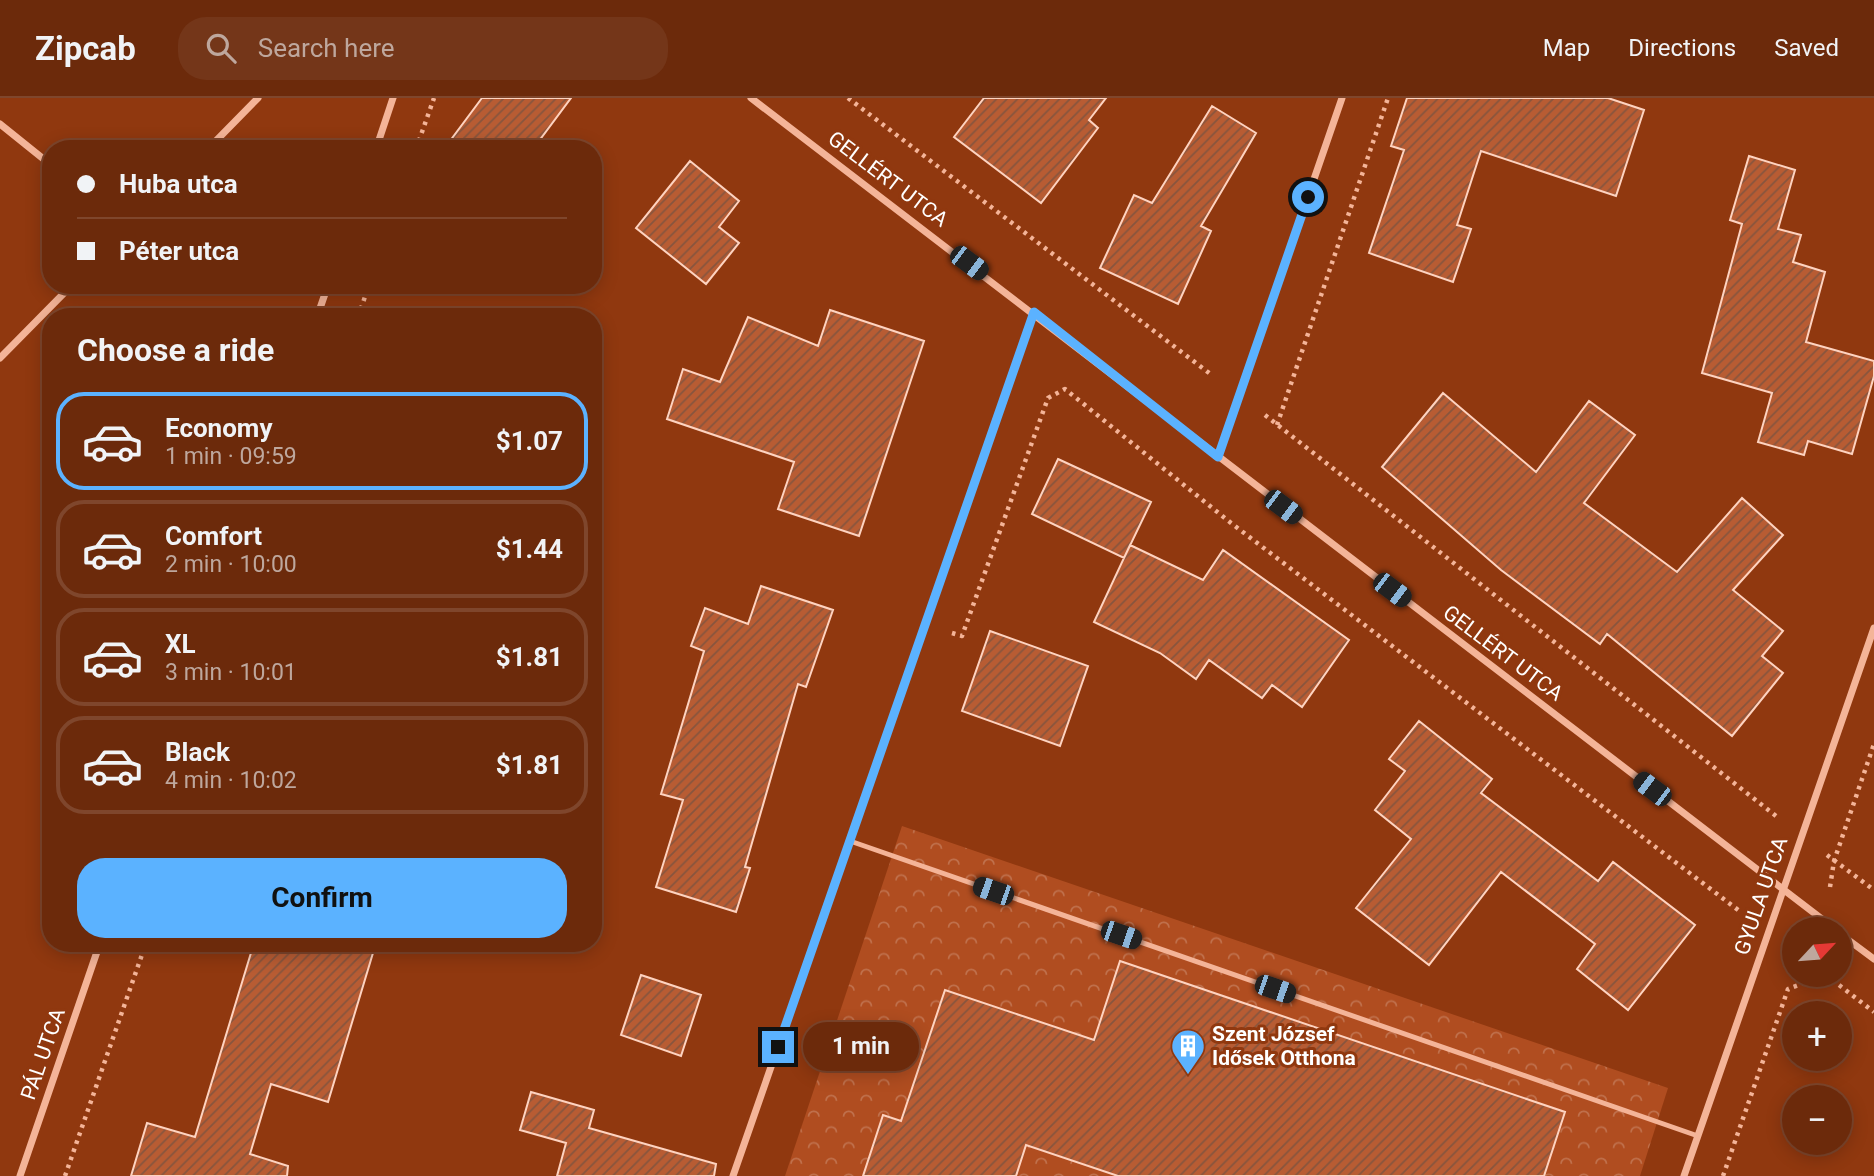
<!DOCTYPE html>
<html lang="en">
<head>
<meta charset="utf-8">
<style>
	:root { --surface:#6c2a0b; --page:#743619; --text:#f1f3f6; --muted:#bea79d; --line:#7f462c; --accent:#5bb2ff }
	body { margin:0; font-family:Roboto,sans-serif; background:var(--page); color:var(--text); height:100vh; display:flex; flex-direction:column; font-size:26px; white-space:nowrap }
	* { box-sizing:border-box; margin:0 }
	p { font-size:23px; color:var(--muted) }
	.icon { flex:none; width:38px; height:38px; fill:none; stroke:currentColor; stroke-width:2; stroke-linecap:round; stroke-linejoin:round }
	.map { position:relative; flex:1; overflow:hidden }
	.drawer { position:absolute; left:42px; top:210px; width:560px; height:644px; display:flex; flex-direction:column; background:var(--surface); border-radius:28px; box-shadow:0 4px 18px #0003,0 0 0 2px var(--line) }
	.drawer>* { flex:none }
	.banner { position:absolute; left:42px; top:42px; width:560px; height:154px; border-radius:28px; box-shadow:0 4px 18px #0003,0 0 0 2px var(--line); display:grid; align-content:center; height:154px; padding:0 35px; background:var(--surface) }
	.needle { width:46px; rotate:64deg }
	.fabs { position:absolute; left:1782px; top:819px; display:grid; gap:14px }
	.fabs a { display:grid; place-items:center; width:70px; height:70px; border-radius:50%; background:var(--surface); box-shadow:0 4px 18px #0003,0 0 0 2px var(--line); font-size:35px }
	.end { position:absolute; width:32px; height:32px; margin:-16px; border:9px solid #5bb2ff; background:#111; box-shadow:0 0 0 4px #111 }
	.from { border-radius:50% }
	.bubble { position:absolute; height:49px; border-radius:24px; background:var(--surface); box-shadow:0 4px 18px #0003,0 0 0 2px var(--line); font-size:23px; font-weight:700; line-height:49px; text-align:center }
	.car { position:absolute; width:21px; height:42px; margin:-21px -10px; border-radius:9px; box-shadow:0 0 5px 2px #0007; background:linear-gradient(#222 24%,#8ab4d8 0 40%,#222 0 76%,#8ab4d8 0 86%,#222 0) }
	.banner b { display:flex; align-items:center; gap:24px; height:66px; font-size:26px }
	.banner b+b { border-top:2px solid var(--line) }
	.banner i { width:18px; height:18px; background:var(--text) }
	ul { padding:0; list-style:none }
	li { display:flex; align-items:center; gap:21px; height:98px; margin:0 14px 10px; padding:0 21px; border:4px solid var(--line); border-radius:28px }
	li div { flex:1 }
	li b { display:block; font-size:26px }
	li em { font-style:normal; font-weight:700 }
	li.current { border-color:var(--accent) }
	li>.icon { width:63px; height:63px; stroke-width:1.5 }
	h2 { padding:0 35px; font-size:32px; line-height:84px }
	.cta { display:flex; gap:14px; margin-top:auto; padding:14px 35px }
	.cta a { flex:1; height:80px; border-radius:28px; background:var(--accent); color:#111; font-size:28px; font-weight:700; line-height:80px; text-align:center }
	header { display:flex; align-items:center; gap:42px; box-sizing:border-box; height:98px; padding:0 35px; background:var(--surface); border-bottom:2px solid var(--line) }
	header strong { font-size:33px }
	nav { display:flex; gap:38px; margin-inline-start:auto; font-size:24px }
	.search { width:490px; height:63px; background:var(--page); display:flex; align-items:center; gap:18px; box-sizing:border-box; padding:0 24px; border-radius:28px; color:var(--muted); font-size:26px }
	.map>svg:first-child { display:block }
	.forest { fill:url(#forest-crowns) }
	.building { fill:url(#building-hatch); stroke:#fed3c0; stroke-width:2 }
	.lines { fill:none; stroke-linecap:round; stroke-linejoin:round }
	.path { stroke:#f4b498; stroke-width:4.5; stroke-dasharray:3.5 5; stroke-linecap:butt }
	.lane { stroke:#f4b498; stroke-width:5 }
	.street { stroke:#f4b498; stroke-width:7 }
	.route { stroke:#5bb2ff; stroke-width:9 }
	.labels { text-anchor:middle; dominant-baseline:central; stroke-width:6; stroke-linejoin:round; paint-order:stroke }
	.street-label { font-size:21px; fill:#fff; stroke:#90380f }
	.poi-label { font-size:21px; font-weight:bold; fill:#fff; stroke:#90380f; text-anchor:start }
</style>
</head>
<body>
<header>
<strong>Zipcab</strong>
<div class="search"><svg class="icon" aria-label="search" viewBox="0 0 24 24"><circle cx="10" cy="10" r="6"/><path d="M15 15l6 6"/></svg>Search here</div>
<nav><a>Map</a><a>Directions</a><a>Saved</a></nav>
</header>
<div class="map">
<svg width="1874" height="1078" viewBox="0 0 1874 1078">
	<defs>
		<pattern id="forest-crowns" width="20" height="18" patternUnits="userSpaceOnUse" patternTransform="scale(1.75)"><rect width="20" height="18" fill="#b04d20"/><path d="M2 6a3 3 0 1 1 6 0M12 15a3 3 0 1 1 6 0" fill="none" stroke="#c0714d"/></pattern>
		<pattern id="building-hatch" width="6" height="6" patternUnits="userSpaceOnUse" patternTransform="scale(1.75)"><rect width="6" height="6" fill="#b85c33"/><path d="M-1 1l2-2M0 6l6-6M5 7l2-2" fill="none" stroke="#87553e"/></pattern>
	</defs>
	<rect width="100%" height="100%" fill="#90380f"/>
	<path class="forest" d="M902 728 1668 990 1640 1078H785Z"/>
	<path class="building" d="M482 0H571L533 51H444Z
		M984 0H1106L1089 22 1098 30 1041 105 954 39Z
		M1407 0H1608L1644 12 1616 98 1481 53 1457 127 1471 131 1453 184 1369 155 1404 52 1391 48Z
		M1212 8 1256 35 1201 128 1211 133 1178 206 1100 170 1134 97 1152 105Z
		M1749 58 1795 72 1778 131 1801 137 1793 164 1825 174 1806 244 1874 263V278L1852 356 1808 343 1804 357 1758 344 1772 295 1702 275 1742 126 1730 122Z
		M690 63 739 103 719 129 739 145 706 186 636 130Z
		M830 212 924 243 859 438 778 411 794 364 667 321 683 271 720 284 748 219 818 248Z
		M1443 295 1536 374 1589 303 1635 337 1584 405 1677 474 1742 400 1783 437 1733 492 1783 533 1762 558 1783 575 1732 638 1607 536 1600 546 1501 472 1382 369Z
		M1058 361 1151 404 1124 460 1032 416Z
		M1130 447 1203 482 1223 452 1349 542 1302 609 1272 587 1262 600 1209 562 1196 581 1160 555 1094 524Z
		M761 488 833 512 806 589 798 586 745 769 750 770 736 814 656 789 683 702 661 696 704 553 691 548 705 510 748 526Z
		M990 533 1088 568 1060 648 962 613Z
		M1419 623 1492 681 1481 695 1598 783 1613 764 1695 827 1628 912 1577 871 1595 846 1501 774 1429 867 1356 810 1411 741 1375 712 1405 673 1389 661Z
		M254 845H376L328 1004 271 986 250 1056 288 1068 287 1078H131L147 1025 195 1039Z
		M1120 863 1565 1014 1544 1078H1118L1026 1047 1016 1078H863L883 1017 901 1023 945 892 1094 942Z
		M641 877 701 897 681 958 621 937Z
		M531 994 594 1012 589 1030 716 1066 714 1078H557L566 1045 520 1032Z"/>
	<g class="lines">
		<path class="path" d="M848 0 1213 278
			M416 51 434 0
			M358 219 369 187
			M1265 317 1776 718
			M1277 327 1388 0
			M952 535 962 538 1048 300 1065 291 1231 425 1742 815
			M1827 757 1874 792
			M1830 789 1834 763 1874 646
			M65 1078 146 845
			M1723 1078 1788 891 1826 877 1874 914"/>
		<path class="lane" d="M850 743 1698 1038"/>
		<path class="street" d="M751 0 1835 831
			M0 26 51 67
			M208 51 258 0
			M376 51 393 0
			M317 219 328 187
			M0 260 72 187
			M1218 359 1342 0
			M1839 835 1874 861
			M20 1078 100 845
			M733 1078 1034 214
			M1684 1078 1874 530"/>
	</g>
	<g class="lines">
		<path class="route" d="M778 949 1034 214 1218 359 1308 99"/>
	</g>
	<defs>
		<g id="building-pin" transform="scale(1.75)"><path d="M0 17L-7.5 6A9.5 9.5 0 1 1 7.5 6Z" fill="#5bb2ff" stroke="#90380f"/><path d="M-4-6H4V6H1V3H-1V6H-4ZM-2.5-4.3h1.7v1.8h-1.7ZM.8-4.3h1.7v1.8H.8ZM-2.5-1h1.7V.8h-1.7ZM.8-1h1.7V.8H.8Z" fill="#fff"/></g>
	</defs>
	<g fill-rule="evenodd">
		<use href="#building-pin" x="1188" y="948"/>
	</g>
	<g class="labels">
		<g class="street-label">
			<text transform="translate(888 81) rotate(37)">GELLÉRT UTCA</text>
			<text transform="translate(1503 555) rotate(37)">GELLÉRT UTCA</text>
			<text transform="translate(1761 798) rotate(-71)">GYULA UTCA</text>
			<text transform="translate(43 956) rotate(-71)">PÁL UTCA</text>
		</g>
		<g class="poi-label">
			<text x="1212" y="936">Szent József<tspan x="1212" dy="24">Idősek Otthona</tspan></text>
		</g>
	</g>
</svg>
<div class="fabs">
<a><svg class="needle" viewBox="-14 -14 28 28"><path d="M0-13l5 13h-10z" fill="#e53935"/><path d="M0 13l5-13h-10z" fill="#bea79d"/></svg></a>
<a>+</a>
<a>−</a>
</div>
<i class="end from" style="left:1308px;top:99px"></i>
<i class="end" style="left:778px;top:949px"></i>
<div class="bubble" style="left:803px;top:924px;width:116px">1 min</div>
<i class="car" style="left:969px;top:165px;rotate:127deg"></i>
<i class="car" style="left:1283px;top:409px;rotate:127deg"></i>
<i class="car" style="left:1392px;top:492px;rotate:127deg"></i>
<i class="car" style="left:1652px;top:691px;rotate:307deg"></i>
<i class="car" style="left:993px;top:793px;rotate:289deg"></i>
<i class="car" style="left:1121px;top:837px;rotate:109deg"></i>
<i class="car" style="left:1275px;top:891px;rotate:109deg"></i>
<div class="banner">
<b><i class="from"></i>Huba utca</b>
<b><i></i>Péter utca</b>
</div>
<section class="drawer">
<h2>Choose a ride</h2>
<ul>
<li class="current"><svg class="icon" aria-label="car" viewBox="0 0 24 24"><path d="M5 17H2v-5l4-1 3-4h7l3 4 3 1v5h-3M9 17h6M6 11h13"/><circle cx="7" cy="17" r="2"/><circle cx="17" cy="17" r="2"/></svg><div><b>Economy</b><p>1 min · 09:59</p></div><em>$1.07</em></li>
<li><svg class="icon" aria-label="car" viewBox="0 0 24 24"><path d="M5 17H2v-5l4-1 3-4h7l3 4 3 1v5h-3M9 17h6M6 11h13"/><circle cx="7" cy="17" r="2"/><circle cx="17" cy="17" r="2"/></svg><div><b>Comfort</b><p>2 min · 10:00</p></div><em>$1.44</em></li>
<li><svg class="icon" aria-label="car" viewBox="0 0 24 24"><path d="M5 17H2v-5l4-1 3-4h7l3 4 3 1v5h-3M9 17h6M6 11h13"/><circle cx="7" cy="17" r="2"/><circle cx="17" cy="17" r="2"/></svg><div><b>XL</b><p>3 min · 10:01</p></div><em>$1.81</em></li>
<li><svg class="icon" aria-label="car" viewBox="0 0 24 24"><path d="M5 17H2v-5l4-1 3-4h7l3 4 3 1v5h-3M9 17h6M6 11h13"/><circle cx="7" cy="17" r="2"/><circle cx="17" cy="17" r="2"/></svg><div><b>Black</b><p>4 min · 10:02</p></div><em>$1.81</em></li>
</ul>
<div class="cta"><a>Confirm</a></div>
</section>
</div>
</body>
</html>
